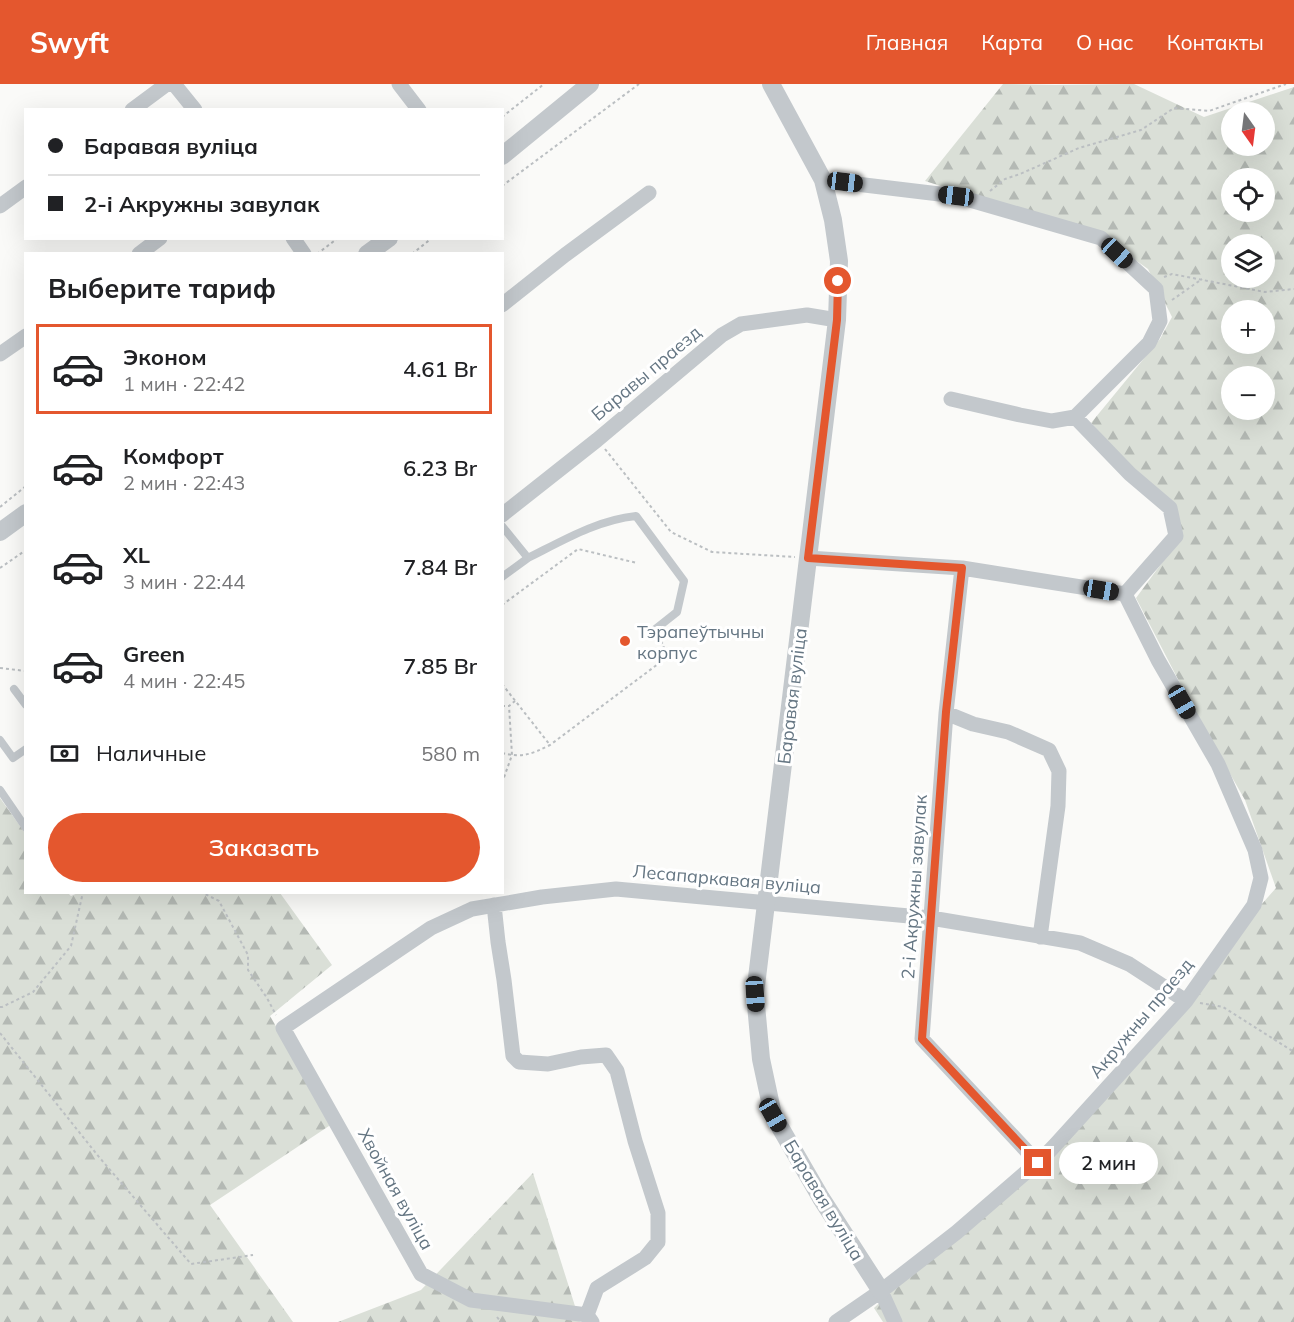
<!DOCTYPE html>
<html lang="ru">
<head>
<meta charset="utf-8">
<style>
	:root { --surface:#fff; --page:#f2f2f2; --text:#202124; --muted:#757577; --line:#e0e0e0; --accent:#e4572e }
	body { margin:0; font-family:Mulish,sans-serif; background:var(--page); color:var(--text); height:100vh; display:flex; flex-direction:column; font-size:22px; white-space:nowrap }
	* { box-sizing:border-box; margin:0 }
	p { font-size:20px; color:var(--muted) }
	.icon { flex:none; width:33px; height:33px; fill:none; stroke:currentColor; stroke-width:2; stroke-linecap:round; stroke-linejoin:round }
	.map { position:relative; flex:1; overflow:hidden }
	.panel { position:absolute; left:24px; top:168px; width:480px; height:642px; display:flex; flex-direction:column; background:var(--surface); border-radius:0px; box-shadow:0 6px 24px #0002 }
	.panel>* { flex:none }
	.top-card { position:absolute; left:24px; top:24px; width:480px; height:132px; border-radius:0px; box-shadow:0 6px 24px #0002; display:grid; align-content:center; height:132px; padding:0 24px; background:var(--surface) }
	.needle { width:39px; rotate:166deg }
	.tools { position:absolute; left:1221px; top:18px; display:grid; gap:12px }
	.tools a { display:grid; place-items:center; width:54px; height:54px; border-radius:50%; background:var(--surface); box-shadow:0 6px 24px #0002; font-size:30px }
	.end { position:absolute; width:27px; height:27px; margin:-14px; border:8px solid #e4572e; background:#fff; box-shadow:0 0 0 3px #fff }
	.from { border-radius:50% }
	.bubble { position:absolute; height:42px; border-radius:21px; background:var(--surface); box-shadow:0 6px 24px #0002; font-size:20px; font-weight:600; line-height:42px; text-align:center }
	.car { position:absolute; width:18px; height:36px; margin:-18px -9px; border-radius:8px; box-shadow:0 0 4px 2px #0007; background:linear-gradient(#222 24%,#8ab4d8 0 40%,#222 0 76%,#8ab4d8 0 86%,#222 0) }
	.top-card b { display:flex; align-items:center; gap:21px; height:57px; font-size:22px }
	.top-card b+b { border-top:2px solid var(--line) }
	.top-card i { width:15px; height:15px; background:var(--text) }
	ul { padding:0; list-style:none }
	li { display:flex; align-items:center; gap:18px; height:90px; margin:0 12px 9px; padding:0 12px; border:3px solid transparent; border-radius:0px }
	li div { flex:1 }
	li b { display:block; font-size:22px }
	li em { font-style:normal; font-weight:600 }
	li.current { border-color:var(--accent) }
	li>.icon { width:54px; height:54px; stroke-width:1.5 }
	h2 { padding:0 24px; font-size:27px; line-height:72px }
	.pay { display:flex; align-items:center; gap:15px; height:66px; padding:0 24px; font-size:22px }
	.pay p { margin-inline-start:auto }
	.primary-button { display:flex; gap:12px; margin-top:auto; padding:12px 24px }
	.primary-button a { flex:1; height:69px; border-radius:36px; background:var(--accent); color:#fff; font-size:24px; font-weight:600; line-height:69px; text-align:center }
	header { display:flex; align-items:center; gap:36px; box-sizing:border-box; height:84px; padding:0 30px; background:var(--accent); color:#fff }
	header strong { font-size:28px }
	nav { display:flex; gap:33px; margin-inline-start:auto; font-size:21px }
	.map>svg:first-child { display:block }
	.forest { fill:url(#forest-firs); fill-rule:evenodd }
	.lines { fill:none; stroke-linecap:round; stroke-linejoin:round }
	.path { stroke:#bbbfc2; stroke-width:2; stroke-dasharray:3 3; stroke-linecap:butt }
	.service { stroke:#c3c8cc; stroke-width:8 }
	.minor { stroke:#c3c8cc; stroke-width:15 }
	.tertiary { stroke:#c3c8cc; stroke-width:18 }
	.route { stroke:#e4572e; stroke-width:8 }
	.poi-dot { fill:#e4572e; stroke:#fff; stroke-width:2 }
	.labels { text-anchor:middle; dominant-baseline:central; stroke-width:6; stroke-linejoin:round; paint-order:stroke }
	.street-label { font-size:18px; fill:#657683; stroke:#fff }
	.poi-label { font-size:18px; fill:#657683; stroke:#fff; text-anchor:start }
</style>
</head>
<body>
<header>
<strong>Swyft</strong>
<nav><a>Главная</a><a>Карта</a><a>О нас</a><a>Контакты</a></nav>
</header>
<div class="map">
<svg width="1294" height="1238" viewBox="0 0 1294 1238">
	<defs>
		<pattern id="forest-firs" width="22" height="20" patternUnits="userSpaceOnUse" patternTransform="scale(1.5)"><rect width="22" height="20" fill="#dadfd7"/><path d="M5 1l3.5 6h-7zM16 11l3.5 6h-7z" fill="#b4b9b4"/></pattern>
	</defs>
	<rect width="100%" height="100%" fill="#fafaf8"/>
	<path class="forest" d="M1003 0 1055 1 1134 0 1204 33 1294 3V1238H883L874 1224 1076 1031 1276 804 1245 716 1197 632 1136 514 1181 453 1146 399 1091 339 1160 255 1172 233 1148 185 1106 155 925 97ZM1232 28H1264V62H1232ZM1232 94H1264V128H1232ZM1232 160H1264V194H1232ZM1232 226H1264V260H1232ZM1232 292H1264V326H1232Z
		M0 714 25 749 26 808 68 809 71 812 80 808 280 809 332 881 270 932 332 1040 210 1121 293 1238H0Z
		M533 1089 580 1238H338L421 1206Z"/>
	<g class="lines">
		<path class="path" d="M502 33 544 0
			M502 102 639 0
			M990 107 1005 95 1020 90 1079 64 1141 46 1174 24 1209 27 1286 0
			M317 170 338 154
			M412 170 432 154
			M1164 193 1172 190 1265 208 1294 205
			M1172 216 1202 195
			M605 365 671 448 712 468 795 473
			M0 423 26 402
			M0 484 26 466
			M502 521 578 465 637 479
			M0 584 26 587
			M502 600 550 661
			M502 622H509L515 617
			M502 669C523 674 532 670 550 661L666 574 663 560 658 554
			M502 699 512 671 509 622
			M182 808 203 809 219 817 248 871V886L267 914 276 931
			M1200 919 1223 923 1294 968
			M0 923H2L33 908 71 862 83 808
			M0 949 99 1073 191 1180 253 1171
			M497 1233 501 1238"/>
		<path class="service" d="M502 442 528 474 502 493
			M528 474C562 457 597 436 636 432L684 497 677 528 653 547
			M14 605 26 621
			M0 656 13 674 26 665
			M0 706 26 744"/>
		<path class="minor" d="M174 0 195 26
			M399 0 419 26
			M132 26 167 0
			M823 96 956 112 1101 154 1156 205 1160 237 1149 259 1075 333 1130 390 1170 424 1176 452 1125 510 1158 576 1218 680 1255 766 1261 794 1254 821 1186 917 1046 1071 957 1148 881 1207 836 1238
			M0 122 26 103
			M293 154 304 170
			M139 170 160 154
			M502 221 565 171 649 109
			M0 270 26 252
			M951 315 1020 331 1052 337 1075 333
			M502 431 597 356 722 251 741 240 807 231 837 236
			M808 474 962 484 1125 510
			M962 484 946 629 922 955 1038 1079
			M946 629 973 640 1008 648 1049 666 1059 687 1058 722 1040 853
			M494 821 498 858 504 896 513 972 519 978 548 980 581 973 606 971 617 987 635 1057 658 1129V1158L645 1174 597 1204 587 1231
			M881 1207 895 1238
			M592 1238 587 1231 471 1216 421 1190 283 944 431 844 472 825 542 813 616 805 931 834 1080 859 1129 880 1186 917"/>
		<path class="tertiary" d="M771 0 823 96 833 136 839 177 837 236 755 910 761 975 773 1031 821 1114 881 1207
			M502 72 590 0
			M367 170 389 154
			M0 448 26 429"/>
	</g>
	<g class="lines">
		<path class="route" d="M838 197 837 236 808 474 962 484 946 628 922 955 1038 1079"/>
	</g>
	<circle class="poi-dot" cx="625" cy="557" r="6"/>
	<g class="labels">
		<g class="street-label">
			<text transform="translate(646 289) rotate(-40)">Баравы праезд</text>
			<text transform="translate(792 612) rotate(-83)">Баравая вуліца</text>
			<text transform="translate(727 795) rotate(5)">Лесапаркавая вуліца</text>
			<text transform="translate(914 803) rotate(-86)">2-і Акружны завулак</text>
			<text transform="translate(1141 934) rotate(-50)">Акружны праезд</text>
			<text transform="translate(396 1105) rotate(61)">Хвойная вуліца</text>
			<text transform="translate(824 1116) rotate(59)">Баравая вуліца</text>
		</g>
		<g class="poi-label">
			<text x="637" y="547">Тэрапеўтычны<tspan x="637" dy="21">корпус</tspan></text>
		</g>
	</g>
</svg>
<div class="tools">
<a><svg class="needle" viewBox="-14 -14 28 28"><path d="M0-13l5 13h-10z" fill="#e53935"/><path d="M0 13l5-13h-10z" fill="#757577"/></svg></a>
<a><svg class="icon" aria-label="locate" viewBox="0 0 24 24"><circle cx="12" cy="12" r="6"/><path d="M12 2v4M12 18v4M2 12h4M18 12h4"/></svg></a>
<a><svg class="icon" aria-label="layers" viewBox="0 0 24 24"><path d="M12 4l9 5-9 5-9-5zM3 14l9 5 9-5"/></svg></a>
<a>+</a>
<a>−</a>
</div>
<i class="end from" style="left:838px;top:197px"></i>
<i class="end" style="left:1038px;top:1079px"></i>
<div class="bubble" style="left:1059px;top:1058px;width:99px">2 мин</div>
<i class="car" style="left:845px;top:98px;rotate:97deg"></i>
<i class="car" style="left:956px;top:112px;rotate:277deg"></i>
<i class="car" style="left:1117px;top:169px;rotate:133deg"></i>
<i class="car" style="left:1101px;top:506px;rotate:99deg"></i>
<i class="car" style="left:1182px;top:618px;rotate:150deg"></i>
<i class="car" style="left:755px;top:910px;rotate:176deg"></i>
<i class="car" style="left:773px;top:1031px;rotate:150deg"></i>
<div class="top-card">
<b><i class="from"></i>Баравая вуліца</b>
<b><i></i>2-і Акружны завулак</b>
</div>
<section class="panel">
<h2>Выберите тариф</h2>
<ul>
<li class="current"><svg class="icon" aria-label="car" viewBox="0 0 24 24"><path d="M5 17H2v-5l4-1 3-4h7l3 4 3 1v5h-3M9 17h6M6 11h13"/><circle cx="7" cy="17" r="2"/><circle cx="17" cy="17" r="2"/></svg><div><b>Эконом</b><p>1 мин · 22:42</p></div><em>4.61 Br</em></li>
<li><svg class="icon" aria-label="car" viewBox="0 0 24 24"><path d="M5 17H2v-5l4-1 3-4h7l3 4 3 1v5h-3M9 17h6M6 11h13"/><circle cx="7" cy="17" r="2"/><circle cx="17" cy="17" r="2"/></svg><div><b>Комфорт</b><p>2 мин · 22:43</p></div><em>6.23 Br</em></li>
<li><svg class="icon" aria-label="car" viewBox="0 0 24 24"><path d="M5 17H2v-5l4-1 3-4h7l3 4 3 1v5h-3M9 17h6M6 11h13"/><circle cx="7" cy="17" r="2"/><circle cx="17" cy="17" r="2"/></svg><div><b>XL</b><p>3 мин · 22:44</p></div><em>7.84 Br</em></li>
<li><svg class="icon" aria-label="car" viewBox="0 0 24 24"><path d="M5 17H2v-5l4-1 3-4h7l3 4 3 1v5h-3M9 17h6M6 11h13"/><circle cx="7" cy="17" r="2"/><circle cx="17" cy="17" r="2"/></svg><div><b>Green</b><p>4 мин · 22:45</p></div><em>7.85 Br</em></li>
</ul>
<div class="pay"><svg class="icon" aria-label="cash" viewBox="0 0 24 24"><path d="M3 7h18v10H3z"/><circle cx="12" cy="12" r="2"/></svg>Наличные<p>580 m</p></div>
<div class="primary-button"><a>Заказать</a></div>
</section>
</div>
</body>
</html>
